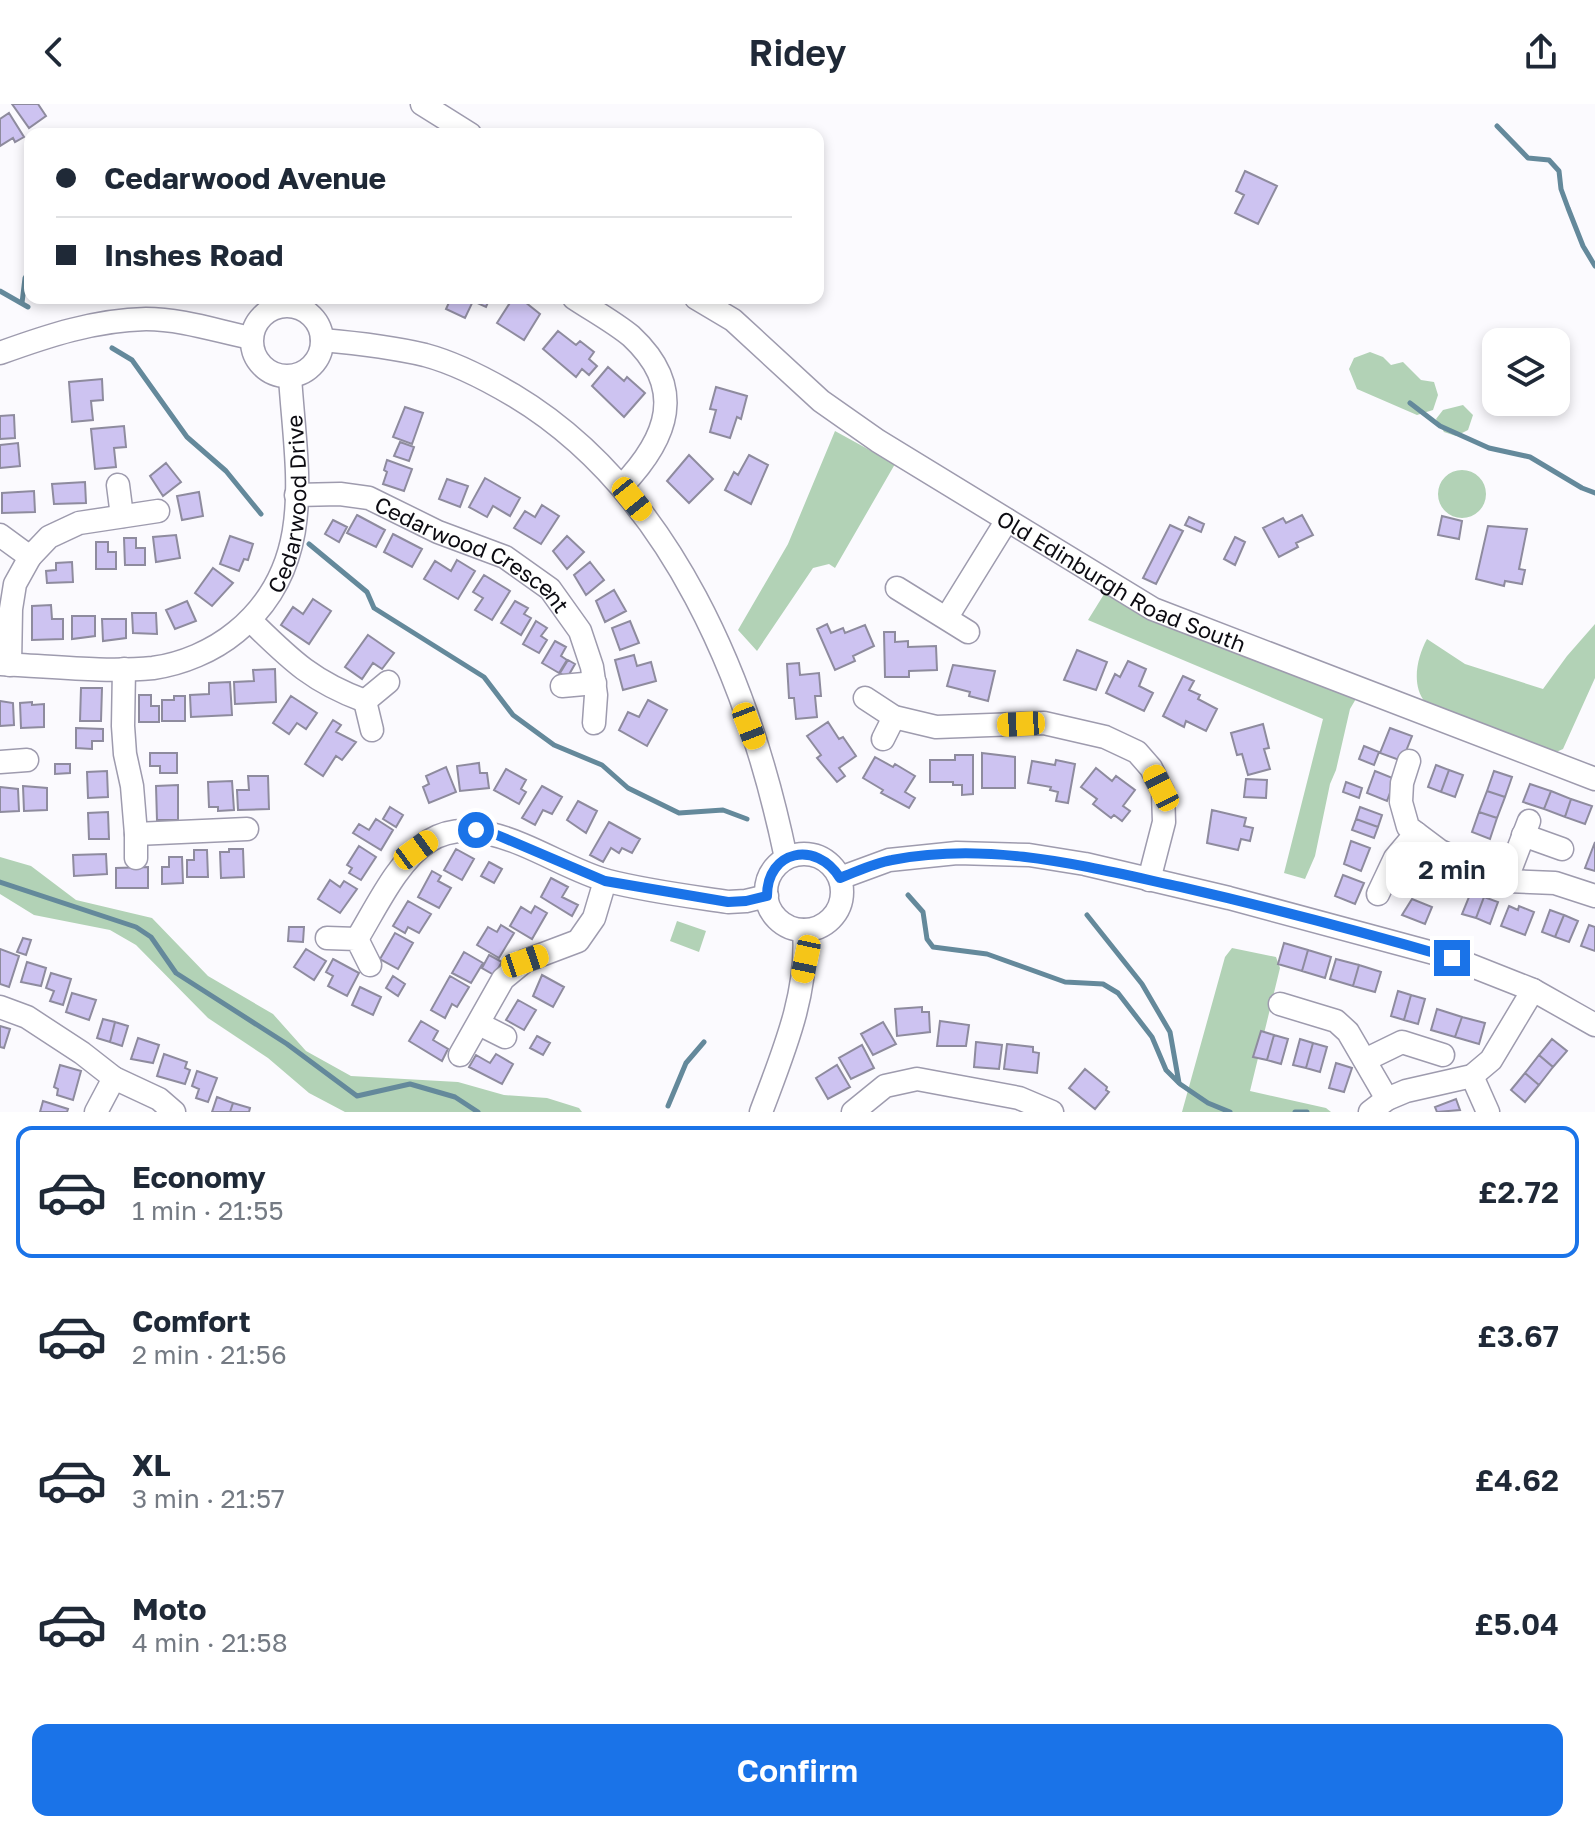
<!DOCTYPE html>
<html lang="en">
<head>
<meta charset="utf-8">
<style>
	:root { --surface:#fff; --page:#f6f6f7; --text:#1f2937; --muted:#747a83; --line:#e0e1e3; --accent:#1a73e8 }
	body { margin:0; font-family:"Golos Text",sans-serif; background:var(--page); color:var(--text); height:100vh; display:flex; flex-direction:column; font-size:30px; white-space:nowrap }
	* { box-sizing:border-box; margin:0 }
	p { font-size:26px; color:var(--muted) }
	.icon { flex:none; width:44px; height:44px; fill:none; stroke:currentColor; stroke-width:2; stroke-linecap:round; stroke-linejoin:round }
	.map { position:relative; height:1008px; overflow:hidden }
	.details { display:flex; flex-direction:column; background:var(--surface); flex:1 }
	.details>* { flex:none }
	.guide { position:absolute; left:24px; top:24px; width:800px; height:176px; border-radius:16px; box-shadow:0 4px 12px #0003; display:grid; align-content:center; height:176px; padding:0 32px; background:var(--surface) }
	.buttons { position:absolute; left:1482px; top:224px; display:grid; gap:16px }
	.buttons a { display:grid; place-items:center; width:88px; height:88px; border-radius:16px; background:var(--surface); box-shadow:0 4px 12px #0003; font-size:40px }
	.end { position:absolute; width:36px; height:36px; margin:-18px; border:10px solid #1a73e8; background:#fff; box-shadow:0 0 0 4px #fff }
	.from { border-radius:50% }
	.bubble { position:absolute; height:56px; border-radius:16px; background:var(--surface); box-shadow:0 4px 12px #0003; font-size:26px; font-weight:600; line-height:56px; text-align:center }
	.car { position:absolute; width:24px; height:48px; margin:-24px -12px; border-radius:10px; box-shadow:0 0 6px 2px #0007; background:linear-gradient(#f5c518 24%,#345 0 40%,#f5c518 0 76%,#345 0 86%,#f5c518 0) }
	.guide b { display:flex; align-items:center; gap:28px; height:76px; font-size:30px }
	.guide b+b { border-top:2px solid var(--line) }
	.guide i { width:20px; height:20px; background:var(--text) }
	ul { padding:14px 0 0; list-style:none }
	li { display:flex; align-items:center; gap:24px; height:132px; margin:0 16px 12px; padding:0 16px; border:4px solid transparent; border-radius:16px }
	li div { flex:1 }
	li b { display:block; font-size:30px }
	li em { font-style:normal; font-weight:600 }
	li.on { border-color:var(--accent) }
	li>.icon { width:72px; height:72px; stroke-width:1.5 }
	.button { display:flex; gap:16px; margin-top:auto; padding:16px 32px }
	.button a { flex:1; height:92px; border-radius:16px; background:var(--accent); color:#fff; font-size:32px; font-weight:600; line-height:92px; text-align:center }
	header { display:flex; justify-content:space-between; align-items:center; height:104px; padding:0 32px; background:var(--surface); font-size:36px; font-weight:600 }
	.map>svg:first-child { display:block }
	.green { fill:#b2d2b6 }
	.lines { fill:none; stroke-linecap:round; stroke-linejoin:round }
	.stream { stroke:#64899b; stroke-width:5 }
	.building { fill:#cdc3f1; stroke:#8e8b9e; stroke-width:2 }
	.minor-casing { stroke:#9e9bae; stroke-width:25 }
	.minor { stroke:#fff; stroke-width:22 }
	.route { stroke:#1a73e8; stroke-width:10 }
	.labels { text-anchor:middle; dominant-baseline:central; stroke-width:8; stroke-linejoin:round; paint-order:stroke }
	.street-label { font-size:22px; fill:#0c0b11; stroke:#fff }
</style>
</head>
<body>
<header><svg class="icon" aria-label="back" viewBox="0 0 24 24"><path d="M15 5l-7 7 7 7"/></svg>Ridey<svg class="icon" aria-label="share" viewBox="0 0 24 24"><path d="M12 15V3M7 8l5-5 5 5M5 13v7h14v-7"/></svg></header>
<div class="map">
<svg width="1595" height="1008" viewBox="0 0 1595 1008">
	<rect width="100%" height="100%" fill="#fbfafe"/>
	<path class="green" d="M1370 248 1383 253 1391 261 1403 258 1421 276 1434 278 1438 291 1433 306 1417 311 1357 285 1349 265 1354 254Z
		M1463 301 1473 311 1468 326 1456 332 1444 328 1436 315 1443 306Z
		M835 327 895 360 835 464 829 460 813 464 757 547 738 526 788 440Z
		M1438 390a24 24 0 1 1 48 0a24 24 0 1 1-48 0Z
		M1106 487 1357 593 1350 605 1336 666 1330 680 1315 752 1305 775 1284 769 1323 615 1088 516Z
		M1595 520V574L1563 645 1554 649 1425 598C1411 581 1417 553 1427 535L1465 560 1543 585 1567 552Z
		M0 753 31 762 76 796 152 814 208 872 273 910 306 947 351 972 458 978 504 991 547 994 579 1004 582 1008H345L309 989 268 954 208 914 136 841 110 826 34 811 0 790Z
		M677 817 706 827 699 848 670 837Z
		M1232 844 1276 853 1280 864 1250 987 1326 1004 1331 1008H1182L1225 853Z"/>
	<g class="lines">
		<path class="stream" d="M1497 22 1528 54 1549 56 1559 67 1561 85 1568 104 1583 142 1595 162
			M0 187 28 203
			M22 199 25 174 30 166
			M112 244 132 256 187 333 226 367 261 410
			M1410 299 1440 322 1489 344 1530 353 1582 384 1595 389
			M309 440 367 488 374 504 484 573 513 611 554 641 602 661 628 684 679 709 723 706 747 715
			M0 778 136 823 151 833 176 869 287 940 357 992 410 980 455 993 478 1008
			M908 791 923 808 927 835 933 843 987 850 1065 878 1103 880 1118 889 1152 933 1166 966 1180 980 1208 999 1230 1008
			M1087 811 1142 880 1170 928 1179 979
			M668 1002 686 959 704 938
			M1295 1008H1307"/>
	</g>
	<path class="building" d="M12 0H38L46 12 29 24Z
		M9 9 24 33 15 38 13 34 0 42V15Z
		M1245 67 1277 82 1258 120 1235 109 1244 91 1236 87Z
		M451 194H490L486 203 473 197 465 214 446 205Z
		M513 194H520L540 210 524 236 497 219Z
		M558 227 576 241 580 237 594 248 589 255 597 262 589 271 582 265 576 273 543 245Z
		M608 263 624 277 627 273 645 289 624 313 592 282Z
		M102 275 103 296 91 297 93 316 72 318 69 278Z
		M716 283 747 292 741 315 737 313 730 334 710 328 716 306 710 305Z
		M405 303 423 309 412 340 393 333Z
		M14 311 15 334 0 335V312Z
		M124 322 126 343 114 344 116 363 95 365 91 325Z
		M400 338 414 343 409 357 394 352Z
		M18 339 20 362 0 364V341Z
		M689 351 713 375 689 399 667 377Z
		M749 351 768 361 751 400 725 386 734 368 738 371Z
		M387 356 412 365 404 387 383 380 387 368 384 366Z
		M166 359 181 378 163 392 150 372Z
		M485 374 520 394 510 412 493 402 487 413 469 403Z
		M447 375 468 382 460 403 439 395Z
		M85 378 86 399 54 400 52 380Z
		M34 387 35 408 2 409V389Z
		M199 388 203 412 182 416 177 392Z
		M542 401 559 412 541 440 514 424 525 407 535 413Z
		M357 411 385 426 376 443 347 429Z
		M1302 411 1313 431 1296 439 1298 443 1279 453 1263 424 1283 414 1286 419Z
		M1442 412 1462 417 1459 435 1438 431Z
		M1189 413 1204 420 1201 428 1185 421Z
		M333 416 347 423 339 438 325 430Z
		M1170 421 1183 427 1156 480 1143 474Z
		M1488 422 1527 425 1519 465 1525 466 1522 480 1505 477 1504 482 1476 475Z
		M393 430 422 445 412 463 384 448Z
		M176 431 180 454 156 458 153 433Z
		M230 432 253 440 248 456 244 455 239 467 220 460Z
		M567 432 584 448 567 465 553 447Z
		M1235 433 1245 438 1235 461 1224 455Z
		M124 434H136V444H145V461H125Z
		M96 438H108V448H116V465H96Z
		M457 456 475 467 458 495 424 475 435 457 451 467Z
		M72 458 73 478 47 479 46 467 56 466V459Z
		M590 458 604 476 586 491 574 471Z
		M213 464 233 479 212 502 195 489Z
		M484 471 510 487 492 516 475 506 483 494 473 488Z
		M614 486 626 507 605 518 596 497Z
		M313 495 331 507 309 540 281 521 293 503 303 510Z
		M187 497 196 517 175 525 166 506Z
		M515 497 528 504 524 510 531 514 521 531 501 519Z
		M51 501 52 515H63V535L32 536V502Z
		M132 509H156L157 530 133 529Z
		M72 512H95V532L72 535Z
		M102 515H126V534L103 537Z
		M536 517 547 524 541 532 547 536 539 549 523 540Z
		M630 517 639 539 620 546 612 524Z
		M827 520 831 529 843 524 845 529 865 521 874 542 853 552 855 557 835 566 817 525Z
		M884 528H895V538L908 537V543L936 542 937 566 909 567V573H885Z
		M368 531 394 549 382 565 373 559 362 575 345 563Z
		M555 537 566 543 561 552 567 556 559 569 542 559Z
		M1077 546 1107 558 1096 586 1064 576Z
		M634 551 637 562 651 558 656 577 623 586 615 556Z
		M568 556 575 560 567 574 560 569Z
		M1128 557 1146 565 1139 582 1153 589 1144 607 1106 589 1115 570 1120 573Z
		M799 559 800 571 819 569 821 592H815L817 613 796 615 794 594H789L787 560Z
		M953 561 995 567 988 597 969 592 970 588 947 582Z
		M275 565 276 598 235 600 234 578 254 577 253 566Z
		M1183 572 1194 577 1189 586 1200 591 1198 595 1217 605 1206 627 1186 617 1184 623 1163 612Z
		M230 578 232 611 191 613 190 591 209 590V579Z
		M81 584H102L101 617H80Z
		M139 591H151V602H159V618H139Z
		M174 592H185V617H162V596H174Z
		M291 592 317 609 306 625 297 619 289 630 273 619Z
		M648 596 667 606 647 642 619 626 628 608 639 613Z
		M0 597 13 599 14 621 0 622Z
		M32 598V601L44 600V623L21 624 20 599Z
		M333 616 341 621 336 628 356 638 342 656 336 652 323 672 305 660Z
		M828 618 839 635 843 633 856 652 839 664 845 672 837 678 817 654 821 651 807 632Z
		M1263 620 1269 644 1264 645 1270 665 1248 671 1242 650 1237 651 1231 629Z
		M76 624 103 625V637H92V645L76 644Z
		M1390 624 1412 632 1402 657 1380 649Z
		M1364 642 1379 648 1374 661 1359 655Z
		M150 649H177V669H160V662H150Z
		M982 649 1015 653V684H982Z
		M955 651H973V690L962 691V681H953V678H930V656H955Z
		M875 653 893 663 895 660 915 672 905 688 915 694 909 704 881 689 883 686 863 674Z
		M1056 656 1075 660 1068 699 1056 697 1058 688 1050 686 1051 683 1028 679 1032 657 1055 661Z
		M479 659 480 669H487L489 684 460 687 457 662Z
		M55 660H70V669L55 670Z
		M1436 661 1449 666 1441 688 1428 683Z
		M446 663 456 688 429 699 423 683 429 680 426 672Z
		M1096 664 1112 677 1116 672 1135 686 1123 702 1130 707 1122 717 1114 711 1111 714 1093 700 1097 695 1081 683Z
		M506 665 526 676 521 685 526 688 519 700 494 686Z
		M1449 666 1463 671 1455 693 1441 688Z
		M107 667 108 693 88 694 87 668Z
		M1375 667 1395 675 1387 697 1367 689Z
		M1494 667 1512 673 1505 693 1487 687Z
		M248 672H268L269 705 238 706 237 686H249Z
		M1246 675 1267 676 1266 694 1244 693Z
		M232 677 234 706 218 707V703H209L208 678Z
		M1346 678 1362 684 1359 694 1343 688Z
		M1530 680 1551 687 1544 705 1523 698Z
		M178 681V716H157L156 682Z
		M23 682 47 684V706L24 707Z
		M542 682 562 693 552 710 543 706 535 721 522 714Z
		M0 683 18 685 19 707 0 708Z
		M1487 687 1505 693 1497 714 1479 708Z
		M1551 687 1571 695 1565 713 1544 705Z
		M1571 695 1592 702 1585 720 1565 713Z
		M578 697 597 707 586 729 567 716Z
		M390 703 403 711 396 723 383 715Z
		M1360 703 1382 711 1378 723 1356 715Z
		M1212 706 1246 714 1244 722 1253 724 1250 737 1241 735 1238 746 1207 739Z
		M108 708 109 735H89L88 709Z
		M1479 708 1497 714 1490 735 1472 728Z
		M376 715 393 726 381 746 353 729 359 720 369 726Z
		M1356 715 1378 723 1374 734 1352 726Z
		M609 718 640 735 632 749 622 744 619 749 611 744 603 758 590 751Z
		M1351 737 1370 744 1361 767 1344 760Z
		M1595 738V767L1585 764Z
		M359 742 376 753 361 776 349 769 352 764 347 761Z
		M229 745H243L244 773 221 774 220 748H229Z
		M456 745 474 755 462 776 444 766Z
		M194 746H207L208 773H187V756H194Z
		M106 750 107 770 74 772 73 751Z
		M169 753H182L183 779 162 780V763H169Z
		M489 758 502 765 494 779 481 772Z
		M1421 761 1444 770 1437 787 1417 780Z
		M148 763V784H116V764Z
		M432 767 441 772 438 777 451 784 439 804 418 793Z
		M1343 771 1364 779 1355 800 1335 792Z
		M551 774 568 783 562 793 578 801 572 812 541 793Z
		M330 776 340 783 344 777 357 785 340 809 318 795Z
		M1471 788 1484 793 1476 814 1462 810Z
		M1484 793 1498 798 1490 820 1476 814Z
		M1412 795 1432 803 1425 820 1402 811Z
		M408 797 431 810 419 829 408 823 405 829 393 822Z
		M535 802 547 809 532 835 510 822 521 803 531 809Z
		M1509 802 1518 806 1519 802 1534 808 1525 831 1501 822Z
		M1550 806 1564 811 1555 833 1542 828Z
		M1564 811 1578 817 1569 838 1555 833Z
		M501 821 514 829 499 854 477 841 488 823 497 828Z
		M1589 821 1595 823V847L1581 842Z
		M289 823H304L303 838 288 837Z
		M395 829 413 839 398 865 380 855Z
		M23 834 31 836 26 851 17 848Z
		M1284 839 1308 846 1302 867 1278 860Z
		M0 845 19 852 9 883 0 880Z
		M306 845 326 857 314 876 294 863Z
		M1308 846 1331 853 1325 874 1302 867Z
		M464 848 483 859 471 879 452 869Z
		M489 851 502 858 494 871 482 864Z
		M333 855 359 869 347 892 328 882 333 872 326 868Z
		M1336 855 1359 861 1353 882 1330 875Z
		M27 858 46 864 41 882 21 878Z
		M1359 861 1381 868 1375 888 1353 882Z
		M51 869 71 875 63 901 50 897 54 887 46 884Z
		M542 871 564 883 553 903 533 892Z
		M393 872 405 880 398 892 386 884Z
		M450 872 469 883 457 903 452 900 445 914 431 906Z
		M360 883 381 893 373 911 352 901Z
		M1398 887 1411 891 1404 916 1391 912Z
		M72 889 96 896 89 916 66 908Z
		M1411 891 1425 895 1418 920 1404 916Z
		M518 896 536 906 524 926 506 916Z
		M922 903V908H929L930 928 897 932 895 905Z
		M1437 905 1462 913 1455 933 1431 926Z
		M1462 913 1485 919 1479 940 1455 933Z
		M103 915 115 918 110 938 97 934Z
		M421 917 438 927 433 936 448 945 442 957 409 937Z
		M940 917 969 921 966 942H937Z
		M115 918 128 922 122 942 110 938Z
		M883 918 896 940 873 951 861 930Z
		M0 922 10 925 4 944 0 943Z
		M1261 927 1274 931 1267 956 1253 953Z
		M1274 931 1288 935 1281 960 1267 956Z
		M537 932 550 939 543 951 530 944Z
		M138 934 159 941 153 959 131 955Z
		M1300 935 1313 939 1306 964 1293 961Z
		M1552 935 1567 947 1553 963 1539 951Z
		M976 938 1002 941 999 965 974 963Z
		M1313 939 1327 943 1320 968 1306 964Z
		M1007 940 1033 943V948L1039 949 1037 969 1004 965Z
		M862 941 874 964 851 975 839 954Z
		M164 950 187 958 185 964 190 966 185 980 157 972Z
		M496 950 513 960 502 980 469 963 476 951 490 959Z
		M1539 951 1553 963 1539 981 1525 969Z
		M1336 959 1352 964 1344 988 1329 984Z
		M60 961 81 967 73 996 57 991 58 985 54 983Z
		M837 961 850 983 828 995 816 974Z
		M1085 965 1107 983 1106 986 1109 988 1095 1005 1069 984Z
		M197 967 217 974 208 998 196 994 199 985 192 982Z
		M1525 969 1539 981 1525 998 1511 986Z
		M217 993 233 999 230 1008H212Z
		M1456 995 1460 1006 1437 1008 1435 1003Z
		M43 997 68 1005 67 1008H40Z
		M233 999 250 1004 249 1008H230Z"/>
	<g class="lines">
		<g class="minor-casing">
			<g id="minor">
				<path d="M422 0 470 30"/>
				<path d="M574 194C592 206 614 218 631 232 687 284 668 334 622 382"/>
				<path id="s1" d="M696 194 733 216 821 297 878 337 1153 505 1595 675"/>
				<circle cx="287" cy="237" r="35"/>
				<path d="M322 236C356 239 392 243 425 251 455 259 486 275 513 291 672 386 750 581 786 754"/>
				<path d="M0 249C47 232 95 216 146 215 181 215 217 227 251 234"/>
				<path d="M118 381 122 412"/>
				<path id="s2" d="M296 391 340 390 369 394 438 428 505 453 550 485 580 527 592 563 596 591 594 619"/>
				<path d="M0 431 30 453 49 433 79 419 158 407"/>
				<path d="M897 484 968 528"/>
				<path d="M947 513 1007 416"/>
				<path d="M250 516C290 555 311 577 365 597"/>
				<path id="s3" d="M0 560C50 562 103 569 153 564 182 560 213 547 236 528 318 461 296 366 290 273"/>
				<path d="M10 561 11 505 15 480 30 453"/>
				<path d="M124 565 123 622 125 650 132 682 136 730 247 725"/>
				<path d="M562 582 595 579"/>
				<path d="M865 594 894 613 936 623 1044 619 1105 633 1137 648 1151 664 1163 688 1164 718 1149 776"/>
				<path d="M372 626 365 597 388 578"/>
				<path d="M883 635 894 613"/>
				<path d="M1409 657 1402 679 1401 698 1408 723 1440 747 1506 777 1555 779 1595 792"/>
				<path d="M0 658 27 656"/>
				<path d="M136 730V754"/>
				<path d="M1523 731 1562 745"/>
				<circle cx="804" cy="788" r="38"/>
				<path d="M840 774 889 756 957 749 1029 751 1085 760 1229 794 1452 854 1533 886 1595 921"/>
				<path d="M1506 777 1529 717"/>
				<path d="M1378 790 1395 754 1416 729"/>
				<path d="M327 834 357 835 370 861"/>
				<path d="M357 835C376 804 398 756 429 737 483 703 554 763 608 777 647 787 688 792 728 798L746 797 767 792"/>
				<path d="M1280 900 1336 917 1348 928 1387 995"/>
				<path d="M0 903 27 913 82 949 114 974 159 995 174 1008"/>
				<path d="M479 920 505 933"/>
				<path d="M460 951 503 875 525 857 578 837 594 814 605 777"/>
				<path d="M1365 956 1402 938 1443 951"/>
				<path d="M1472 972 1488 1008"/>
				<path d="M96 1008 114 974"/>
				<path d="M761 1008C783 949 809 889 804 826"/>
				<path d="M853 1008 885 982 917 975 1019 994 1052 1008"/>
				<path d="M1370 1008 1387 995 1406 987 1472 972 1491 956 1533 886"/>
			</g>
		</g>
		<use href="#minor" class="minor"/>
	</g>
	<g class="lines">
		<path class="route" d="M476 726 497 731 605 777 728 798 746 797 767 792C767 746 816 736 840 774 856 768 874 759 892 756 991 737 1084 762 1181 783 1272 804 1363 828 1452 854"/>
	</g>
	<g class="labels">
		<g class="street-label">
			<text stroke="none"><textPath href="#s3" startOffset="390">Cedarwood Drive</textPath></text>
			<text stroke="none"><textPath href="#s2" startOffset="192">Cedarwood Crescent</textPath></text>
			<text stroke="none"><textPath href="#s1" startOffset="514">Old Edinburgh Road South</textPath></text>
		</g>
	</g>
</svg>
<div class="buttons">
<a><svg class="icon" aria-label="layers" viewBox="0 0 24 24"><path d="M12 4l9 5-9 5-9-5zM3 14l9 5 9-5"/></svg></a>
</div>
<i class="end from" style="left:476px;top:726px"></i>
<i class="end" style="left:1452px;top:854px"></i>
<div class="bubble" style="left:1386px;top:738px;width:132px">2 min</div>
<i class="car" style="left:632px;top:395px;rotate:141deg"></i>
<i class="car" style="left:1021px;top:620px;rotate:267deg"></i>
<i class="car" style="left:749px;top:622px;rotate:159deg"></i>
<i class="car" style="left:1161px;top:684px;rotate:333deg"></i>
<i class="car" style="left:416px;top:746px;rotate:54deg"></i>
<i class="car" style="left:806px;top:855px;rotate:192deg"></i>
<i class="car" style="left:525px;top:857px;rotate:71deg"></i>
<div class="guide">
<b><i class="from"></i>Cedarwood Avenue</b>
<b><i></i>Inshes Road</b>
</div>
</div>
<section class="details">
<ul>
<li class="on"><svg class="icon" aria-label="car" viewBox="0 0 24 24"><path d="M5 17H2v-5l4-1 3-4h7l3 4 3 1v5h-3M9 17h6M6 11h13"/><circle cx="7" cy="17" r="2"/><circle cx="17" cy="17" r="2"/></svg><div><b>Economy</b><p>1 min · 21:55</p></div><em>£2.72</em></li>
<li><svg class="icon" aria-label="car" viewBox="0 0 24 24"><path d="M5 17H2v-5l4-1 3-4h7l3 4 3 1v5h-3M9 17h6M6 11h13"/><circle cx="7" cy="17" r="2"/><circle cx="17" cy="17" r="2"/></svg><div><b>Comfort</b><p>2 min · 21:56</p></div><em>£3.67</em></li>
<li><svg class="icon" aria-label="car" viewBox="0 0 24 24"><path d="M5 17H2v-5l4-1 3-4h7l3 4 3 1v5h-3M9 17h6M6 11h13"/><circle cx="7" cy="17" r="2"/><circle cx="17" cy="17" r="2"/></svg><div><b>XL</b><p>3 min · 21:57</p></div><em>£4.62</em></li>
<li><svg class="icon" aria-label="car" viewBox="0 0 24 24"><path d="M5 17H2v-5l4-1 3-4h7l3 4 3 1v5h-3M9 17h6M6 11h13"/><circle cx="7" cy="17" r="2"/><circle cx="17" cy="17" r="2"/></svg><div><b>Moto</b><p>4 min · 21:58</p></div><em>£5.04</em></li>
</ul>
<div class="button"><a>Confirm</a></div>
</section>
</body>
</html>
